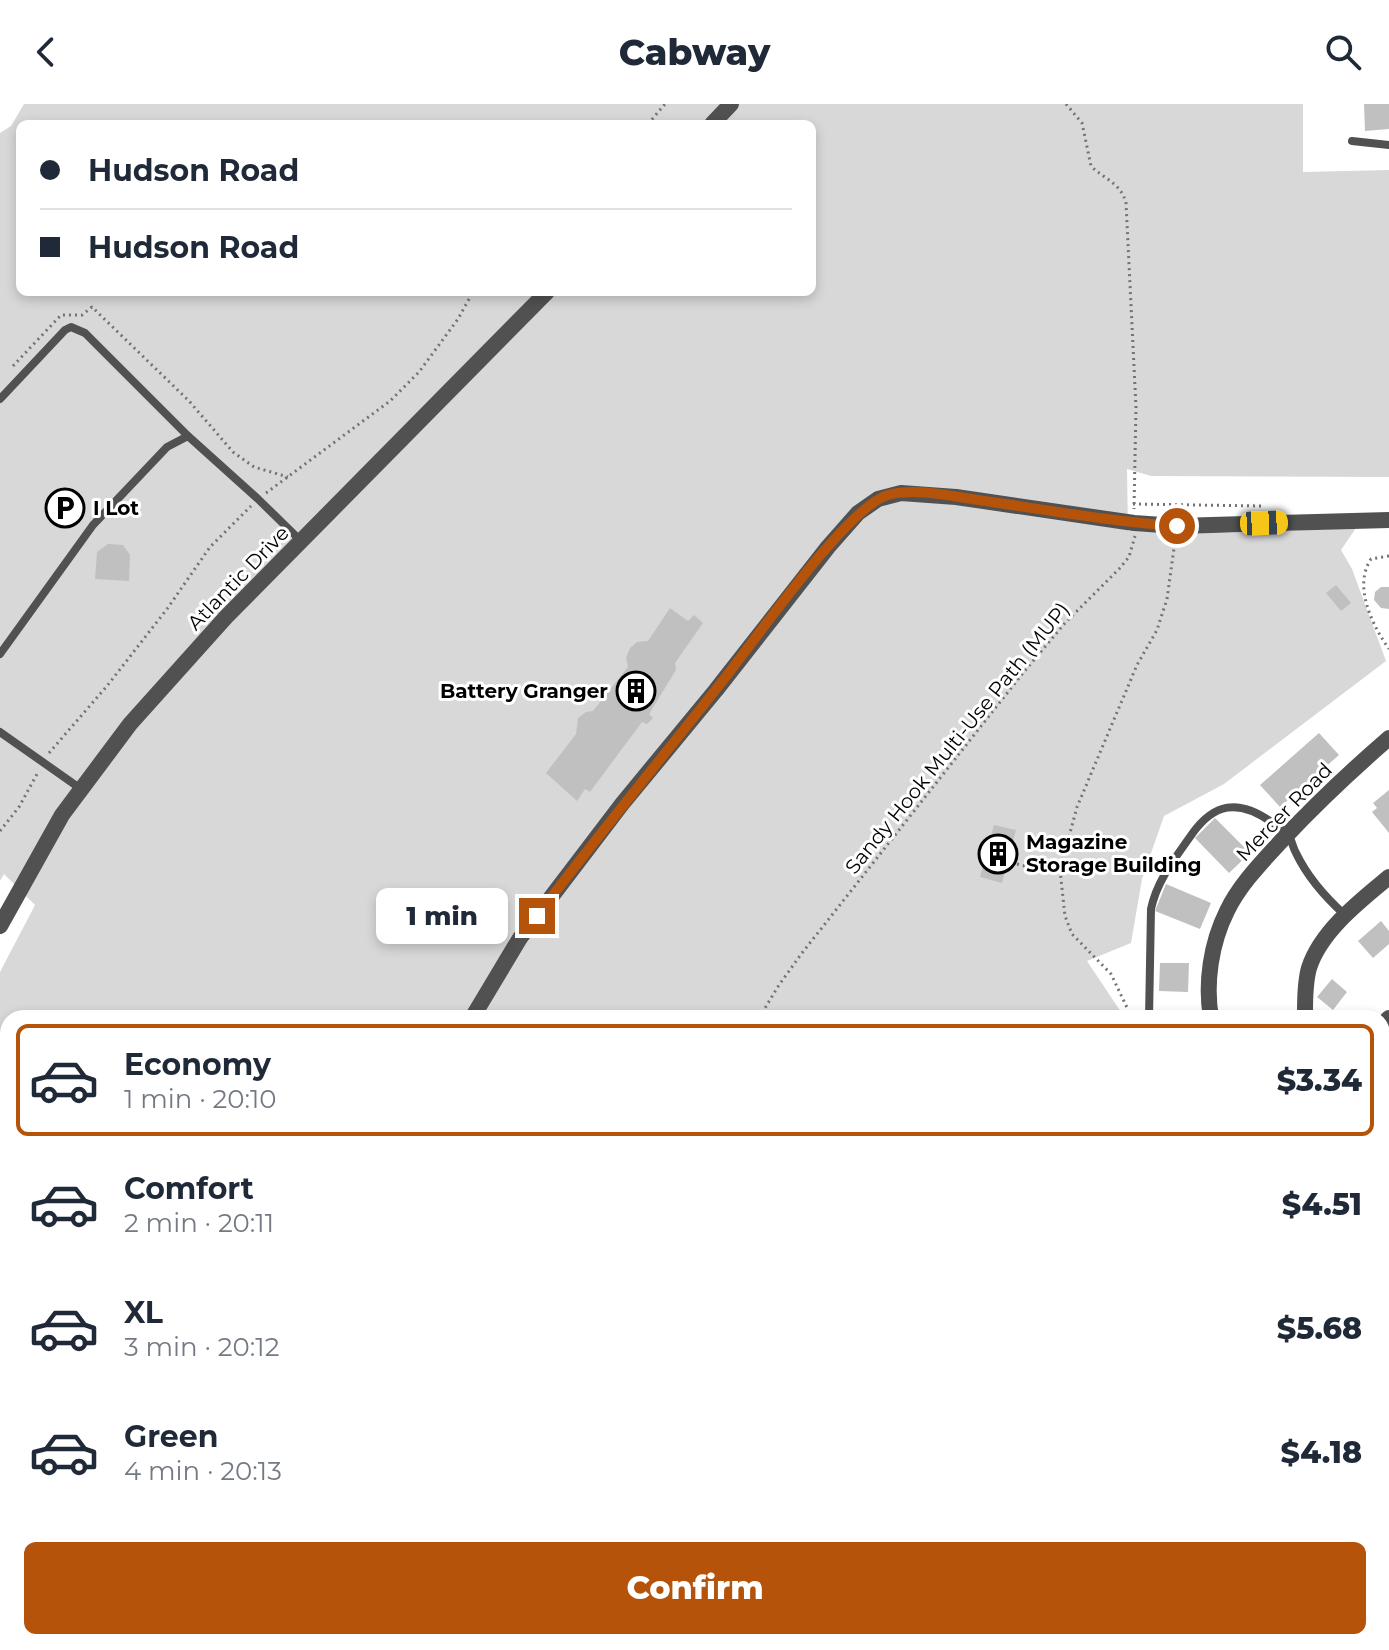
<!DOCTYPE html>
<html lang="en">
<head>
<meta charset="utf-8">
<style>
	:root { --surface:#fff; --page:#f2f2f3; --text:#1f2937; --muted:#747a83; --line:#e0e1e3; --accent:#b45309 }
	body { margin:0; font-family:Montserrat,sans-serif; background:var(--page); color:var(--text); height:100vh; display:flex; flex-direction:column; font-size:30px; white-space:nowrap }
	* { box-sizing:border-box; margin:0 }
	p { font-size:26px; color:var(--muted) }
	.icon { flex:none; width:44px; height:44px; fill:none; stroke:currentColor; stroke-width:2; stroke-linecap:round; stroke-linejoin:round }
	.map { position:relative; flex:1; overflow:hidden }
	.panel { position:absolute; left:0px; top:906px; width:1390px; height:640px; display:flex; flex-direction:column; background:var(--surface); border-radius:24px 24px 0 0; box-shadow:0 4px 12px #0003 }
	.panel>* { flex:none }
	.hud { position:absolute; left:16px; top:16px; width:800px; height:176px; border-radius:12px; box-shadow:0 4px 12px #0003; display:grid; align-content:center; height:176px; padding:0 24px; background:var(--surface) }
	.end { position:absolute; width:36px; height:36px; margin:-18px; border:10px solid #b45309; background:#fff; box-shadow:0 0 0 4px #fff }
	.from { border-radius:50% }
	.bubble { position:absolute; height:56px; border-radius:12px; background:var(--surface); box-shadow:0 4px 12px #0003; font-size:26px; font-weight:800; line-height:56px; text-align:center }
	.car { position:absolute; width:24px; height:48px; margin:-24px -12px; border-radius:10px; box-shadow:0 0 6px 2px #0007; background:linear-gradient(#f5c518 24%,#345 0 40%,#f5c518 0 76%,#345 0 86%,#f5c518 0) }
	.hud b { display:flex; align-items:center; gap:28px; height:76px; font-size:30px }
	.hud b+b { border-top:2px solid var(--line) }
	.hud i { width:20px; height:20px; background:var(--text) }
	ul { padding:14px 0 0; list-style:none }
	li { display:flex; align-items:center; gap:24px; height:112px; margin:0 16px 12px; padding:0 8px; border:4px solid transparent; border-radius:12px }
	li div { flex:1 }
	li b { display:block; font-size:30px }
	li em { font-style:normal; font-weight:800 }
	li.on { border-color:var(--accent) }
	li>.icon { width:72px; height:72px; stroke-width:1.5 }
	.button { display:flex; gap:16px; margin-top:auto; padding:16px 24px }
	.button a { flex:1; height:92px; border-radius:12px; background:var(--accent); color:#fff; font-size:32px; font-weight:800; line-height:92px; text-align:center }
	header { display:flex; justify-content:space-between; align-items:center; height:104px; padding:0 24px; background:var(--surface); font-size:36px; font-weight:800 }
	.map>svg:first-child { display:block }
	.green { fill:#d8d8d8; fill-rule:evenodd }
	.water { fill:#9f9f9f }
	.building { fill:#c0c0c0 }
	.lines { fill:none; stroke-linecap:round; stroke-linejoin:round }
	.path { stroke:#737373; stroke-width:3; stroke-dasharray:2 4; stroke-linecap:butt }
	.service { stroke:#515151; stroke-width:8 }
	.minor { stroke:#515151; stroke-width:16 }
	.tertiary { stroke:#515151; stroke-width:16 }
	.route { stroke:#b45309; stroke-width:10 }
	.labels { text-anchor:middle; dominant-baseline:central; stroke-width:6; stroke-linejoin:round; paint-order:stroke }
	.poi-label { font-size:20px; font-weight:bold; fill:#000; stroke:#fff; text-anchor:start }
	.street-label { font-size:20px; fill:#000; stroke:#fff }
</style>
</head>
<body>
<header><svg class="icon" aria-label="back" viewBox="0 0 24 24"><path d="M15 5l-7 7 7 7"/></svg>Cabway<svg class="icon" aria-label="search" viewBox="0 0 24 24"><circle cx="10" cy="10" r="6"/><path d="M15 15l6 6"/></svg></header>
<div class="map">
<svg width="1389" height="1546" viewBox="0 0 1389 1546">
	<rect width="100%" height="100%" fill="#fff"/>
	<path class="green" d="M24 0H1303V68L1389 66V373L1151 372 1127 365 1128 427 1232 429 1356 424 1341 446 1352 465 1386 557 1224 680 1164 712 1142 775 1131 839 1087 857 1125 914H8V1538H182L186 1546H0V868L35 801 4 770 0 777V29L11 22ZM20 20H812V188H20Z
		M1389 939V1171L1382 1176V945Z
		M497 1538H794L784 1546H494Z
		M1143 1538H1312L1310 1546H1147Z"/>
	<path class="water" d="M1389 1397V1546H1345L1343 1538H1382V1422Z"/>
	<path class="building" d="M1364 0H1389V25L1365 27Z
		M108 440 123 441 130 451 129 477 95 475 97 448Z
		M1336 481 1351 499 1341 507 1326 489Z
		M1381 483H1389V505L1381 504 1374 496 1375 488Z
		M670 504 688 517 694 511 703 519 675 559 676 566 649 610 653 614 647 620 642 618 590 688 585 685 577 697 546 669 576 630 578 614 586 608 593 607 628 563 626 554 630 544 637 538 648 537Z
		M1319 629 1339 651 1280 703 1260 681Z
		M1389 686V729L1372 708 1377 704 1373 699Z
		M1215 714 1250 749 1229 769 1195 734Z
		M994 721 1016 726 1002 779 980 773Z
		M1166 780 1211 799 1200 825 1155 807Z
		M1381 817 1389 827V840L1373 854 1358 837Z
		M1160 859H1189L1188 888 1159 887Z
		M1332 875 1347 888 1333 906 1317 893Z
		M1388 1200 1389 1252 1385 1255 1382 1251V1205Z
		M283 1538H306L315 1546H271Z
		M842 1538H883L908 1545 840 1546Z"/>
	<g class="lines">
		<path class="path" d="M1066 0 1082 19 1091 62C1104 75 1121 79 1126 99L1136 303 1134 405
			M648 20 665 0
			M13 262 61 211H82L92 203 189 297 233 348 254 363 288 373
			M266 389 390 297 419 268 458 215 473 188
			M1133 400 1261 402
			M1389 452 1371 455C1353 482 1372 521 1389 545
			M49 649 107 582 167 505 210 443 251 402
			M0 727 19 703 37 670
			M1017 760 1041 766H1060L1077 703 1137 561 1157 526 1167 495 1175 437
			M1060 766 1065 812 1072 830 1111 870 1132 914
			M759 914 779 881 802 849 1023 569 1065 519 1119 465 1129 453 1135 432
			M0 1212 8 1221
			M1382 1355 1389 1351
			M1159 1538 1162 1546"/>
		<path class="service" d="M1352 37 1389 41
			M0 295 65 226 71 223 85 229 188 332 258 395 301 437
			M0 550 93 421 167 343 188 332
			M0 628 81 685
			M1149 914 1151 805C1157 776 1176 753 1192 730 1214 699 1238 695 1270 717 1276 721 1286 726 1289 732 1292 737 1293 744 1296 749 1308 774 1325 793 1345 811
			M1141 1538 1145 1546"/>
		<path class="minor" d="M712 20 731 0
			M0 822 62 711 130 620 226 513 547 188
			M1211 914C1205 879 1211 839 1227 807 1240 780 1263 757 1283 735 1317 699 1352 666 1389 634
			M1309 914 1305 908C1305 894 1305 878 1309 864 1321 827 1360 797 1389 773
			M1382 1180 1389 1174
			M0 1333 8 1332
			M918 1538 933 1546
			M211 1546V1538
			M511 1546 512 1538
			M796 1546 803 1538"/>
		<path class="tertiary" d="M472 914 520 834 622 700 716 586 828 443 858 409 878 395 901 389 956 393 1134 419 1177 422 1389 416
			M1382 921 1389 914
			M1382 1306 1389 1301
			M938 1546 941 1538
			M1049 1546 1057 1538"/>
	</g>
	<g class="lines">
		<path class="route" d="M537 812C595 735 657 660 717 584 750 544 846 403 888 391 917 383 955 393 985 397 1048 406 1112 418 1177 422"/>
	</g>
	<defs>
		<g id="parking-ring" transform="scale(2)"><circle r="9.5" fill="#fff" stroke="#000" stroke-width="1.5"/><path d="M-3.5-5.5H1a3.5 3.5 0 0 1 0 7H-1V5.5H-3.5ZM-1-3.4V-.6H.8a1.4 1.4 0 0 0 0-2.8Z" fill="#000"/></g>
		<g id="building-ring" transform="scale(2)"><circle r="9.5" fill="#fff" stroke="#000" stroke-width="1.5"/><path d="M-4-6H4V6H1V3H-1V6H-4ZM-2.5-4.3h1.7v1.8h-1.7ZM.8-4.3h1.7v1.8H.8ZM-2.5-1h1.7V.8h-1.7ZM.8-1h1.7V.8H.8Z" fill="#000"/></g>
	</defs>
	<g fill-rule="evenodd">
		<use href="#parking-ring" x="65" y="404"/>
		<use href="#building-ring" x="636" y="587"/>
		<use href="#building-ring" x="998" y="750"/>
	</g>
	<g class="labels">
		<g class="poi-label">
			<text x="93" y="404">I Lot</text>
			<text x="608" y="587" text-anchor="end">Battery Granger</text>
			<text x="1026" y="738">Magazine<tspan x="1026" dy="23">Storage Building</tspan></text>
		</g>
		<g class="street-label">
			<text transform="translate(238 474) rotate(-46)">Atlantic Drive</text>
			<text transform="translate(957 634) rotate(-51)">Sandy Hook Multi-Use Path (MUP)</text>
			<text transform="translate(1284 708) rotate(-46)">Mercer Road</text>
		</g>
	</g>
</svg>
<i class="end from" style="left:1177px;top:422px"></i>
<i class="end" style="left:537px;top:812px"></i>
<div class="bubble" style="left:376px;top:784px;width:132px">1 min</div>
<i class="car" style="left:1264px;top:419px;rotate:88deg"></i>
<div class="hud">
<b><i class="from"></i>Hudson Road</b>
<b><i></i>Hudson Road</b>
</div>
<section class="panel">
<ul>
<li class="on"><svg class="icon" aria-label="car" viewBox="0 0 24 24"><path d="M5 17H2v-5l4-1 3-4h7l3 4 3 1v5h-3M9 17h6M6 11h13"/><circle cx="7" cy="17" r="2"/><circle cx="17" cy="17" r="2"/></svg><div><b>Economy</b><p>1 min · 20:10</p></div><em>$3.34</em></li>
<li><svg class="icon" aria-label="car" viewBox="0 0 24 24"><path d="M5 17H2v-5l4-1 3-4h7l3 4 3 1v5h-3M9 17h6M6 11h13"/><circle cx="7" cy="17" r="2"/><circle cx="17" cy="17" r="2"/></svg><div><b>Comfort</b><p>2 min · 20:11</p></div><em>$4.51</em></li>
<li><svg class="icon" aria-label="car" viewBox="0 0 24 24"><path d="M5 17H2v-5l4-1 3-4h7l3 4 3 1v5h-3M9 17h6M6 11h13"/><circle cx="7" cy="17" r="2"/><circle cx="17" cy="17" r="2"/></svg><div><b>XL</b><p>3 min · 20:12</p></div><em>$5.68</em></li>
<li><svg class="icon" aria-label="car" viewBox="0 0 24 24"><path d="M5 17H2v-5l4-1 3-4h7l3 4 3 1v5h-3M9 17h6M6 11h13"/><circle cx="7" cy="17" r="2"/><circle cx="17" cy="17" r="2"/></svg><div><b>Green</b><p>4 min · 20:13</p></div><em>$4.18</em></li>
</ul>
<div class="button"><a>Confirm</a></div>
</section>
</div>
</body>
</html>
